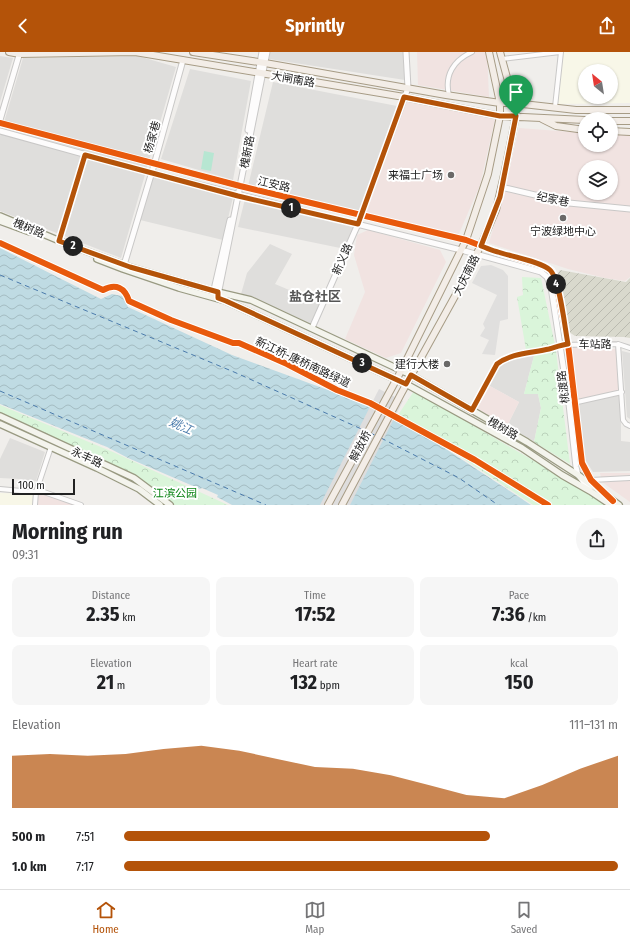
<!DOCTYPE html>
<meta charset="utf-8">
<style>
:root{--surface:#fff;--page:#f6f6f6;--text:#202124;--muted:#757577;--line:#e0e0e0;--accent:#b45309}
body{margin:0;font-family:"Fira Sans Condensed","Noto Sans SC",sans-serif;background:var(--page);color:var(--text);height:100vh;display:flex;flex-direction:column;font-size:15px;white-space:nowrap}
*{box-sizing:border-box;margin:0}
p{font-size:13px;color:var(--muted)}
.icon{flex:none;width:22px;height:22px;fill:none;stroke:currentColor;stroke-width:2;stroke-linecap:round;stroke-linejoin:round}
.map{position:relative;height:453px;overflow:hidden}
.sheet{display:flex;flex-direction:column;background:var(--surface);flex:1}
.sheet>*{flex:none}
.needle{width:26px;rotate:330deg}
.tools{position:absolute;left:578px;top:12px;display:grid;gap:8px}
.tools a{display:grid;place-items:center;width:40px;height:40px;border-radius:50%;background:var(--surface);box-shadow:0 1px 3px #0004;font-size:20px}
.scale{position:absolute;left:12px;bottom:10px;width:63px;box-sizing:border-box;padding-left:4px;border:2px solid #222;border-top:0;font-size:11px;line-height:14px;white-space:nowrap;color:#222;-webkit-text-stroke:3px #fff;paint-order:stroke}
.pin{position:absolute;display:grid;place-items:center;width:34px;height:34px;color:#fff;margin:-41px -17px;border-radius:50% 50% 50% 0;rotate:-45deg;box-shadow:0 0 4px #0007}
.pin .icon{rotate:45deg}
.km{position:absolute;width:20px;height:20px;margin:-10px;border-radius:50%;background:#222;color:#fff;font-size:11px;line-height:20px;text-align:center}
.round{display:grid;place-items:center;flex:none;width:42px;height:42px;border-radius:21px;background:var(--page)}
.headline{display:flex;align-items:center;justify-content:space-between;height:68px;padding:0 12px}
h1{font-size:22px;font-weight:700;line-height:30px}
.metrics{display:grid;grid-template-columns:repeat(3,1fr);gap:6px;height:68px;padding:4px 12px}
.metrics div{display:grid;align-content:center;border-radius:8px;background:var(--page);text-align:center}
.metrics b{font-size:20px;font-weight:700}
.metrics small{font-size:11px;font-weight:400}
.metrics p{font-size:11px}
.chart{height:112px;padding:8px 12px}
.chart p{display:flex;justify-content:space-between}
.chart svg{width:100%;height:72px;margin-top:4px;fill:var(--accent);opacity:.7}
ul{padding:0 12px;list-style:none;font-size:13px}
li{display:grid;grid-template-columns:64px 48px 1fr;align-items:center;height:30px}
li i{height:10px;border-radius:5px;background:var(--accent)}
header{display:flex;justify-content:space-between;align-items:center;height:52px;padding:0 12px;background:var(--accent);color:#fff;font-size:18px;font-weight:700}
.tabs{display:flex;justify-content:space-around;align-items:center;height:56px;border-top:1px solid var(--line);background:var(--surface);font-size:11px;color:var(--muted)}
.tabs a{display:grid;justify-items:center;gap:2px}
.tabs .current{color:var(--accent)}
.map>svg:first-child{display:block}
</style>
<header><svg class="icon" aria-label="back" viewBox="0 0 24 24"><path d="M15 5l-7 7 7 7"/></svg>Sprintly<svg class="icon" aria-label="share" viewBox="0 0 24 24"><path d="M12 15V3M7 8l5-5 5 5M5 13v7h14v-7"/></svg></header>
<div class="map">
<svg width="630" height="453" viewBox="0 0 630 453">
<defs>
<pattern id="construction-furrows" width="10" height="10" patternUnits="userSpaceOnUse"><rect width="10" height="10" fill="#d9d9cd"/><path d="M-1 1l2-2M0 10L10 0M9 11l2-2" fill="none" stroke="#babab0"/></pattern>
<pattern id="park-crowns" width="20" height="18" patternUnits="userSpaceOnUse"><rect width="20" height="18" fill="#daf5da"/><path d="M2 6a3 3 0 1 1 6 0M12 15a3 3 0 1 1 6 0" fill="none" stroke="#bbd2bb"/></pattern>
<pattern id="water-waves" width="16" height="10" patternUnits="userSpaceOnUse"><rect width="16" height="10" fill="#bfdbe3"/><path d="M0 5q4-4 8 0t8 0" fill="none" stroke="#a4bcc2"/></pattern>
</defs>
<rect width="100%" height="100%" fill="#f0eeeb"/>
<path fill="#dfdedc" d="M270,0H403L405,28L269,7Z
M0,4L13,6L0,50Z
M138,4L176,15L121,206L0,159V84L23,6Z
M190,17L251,29L233,128L161,107Z
M273,30L397,54L361,160L248,134Z
M153,124L233,145L223,188L140,168Z
M245,147L354,174L345,197L238,175Z
M270,192L292,202L275,232L320,251L310,274L241,242L247,221Z
M622,299L630,301V367L627,365Z
M535,300L524,342H538L541,356L534,390L507,374L519,350L488,333L498,314L504,308Z
M621,343V389L630,390V419L593,420L586,409L579,352Z
M10,386L45,400L36,429L19,427L0,426V407Z"/>
<path fill="#f1e3e1" fill-rule="evenodd" d="M417,0H487L489,45L418,33Z
M406,48L495,67L480,133L458,184L364,161Z
M519,76L585,81V93H611V82H630V225L625,229L605,226L568,217L489,191L506,132ZM585,115H611V141H585Z
M368,178L440,198L446,210L401,301L386,306L345,287L365,240L354,203L357,183Z
M571,295L617,297L621,339L578,348Z
M488,333L519,350L507,374L476,356Z
M600,421H630V450L602,430Z
M39,440L79,453H36L37,442Z"/>
<path fill="#f8f7e8" fill-rule="evenodd" d="M563,0H630V51L557,52ZM585,19H611V45H585Z
M0,441L36,442L34,453H0Z"/>
<path fill="url(#construction-furrows)" d="M560,218L626,230L630,226V286L624,285L575,284L569,280L558,221Z"/>
<path fill="url(#park-crowns)" d="M522,225L541,226L555,293L526,298L517,245L523,243Z
M556,299L570,412L534,390L541,356L538,342H524L535,300Z
M414,339L572,431L606,453H533L398,363Z
M0,353L113,400L228,453H172L140,430L0,364Z"/>
<path fill="#b7e6d2" d="M204,99L214,101L211,119L201,117Z"/>
<path fill="#e0dfde" d="M491,213L503,218L508,224V267L500,269L495,303L482,302L489,288L480,284L485,276L483,272L497,243L472,231L481,214Z"/>
<path fill="url(#water-waves)" d="M0,196L101,247L112,242L122,244L128,255L232,303L328,338L405,370L531,453H232L217,445L218,443L202,436L200,437L128,406L107,395L0,352Z"/>
<path fill="#dedddd" d="M379,337L403,349L350,453H320Z"/>
<g fill="none" stroke-linecap="round" stroke-linejoin="round">
<path stroke="#4a7aab" stroke-width="1" stroke-dasharray="5 4" stroke-linecap="butt" d="M0,223L234,320L366,379
M0,339L266,453
M370,381L377,384
M381,386L459,426L498,453"/>
<g stroke="#c9c8c7" stroke-width="6">
<path id="minor" d="M502,7L560,0
M449,43C444,23 454,8 472,0
M555,55L561,0
M59,189L85,103
M618,292L623,368L626,372L630,374
M573,351L622,340
M472,358L497,312C514,298 540,301 559,293L618,292L630,296
M591,428L630,426
M0,437L32,440L41,439L81,453
M35,453L36,440L51,395"/>
</g>
<g stroke="#c9c8c7" stroke-width="7">
<path id="tertiary" d="M0,68L20,0
M0,71L240,134L466,188L497,200L543,214L551,218L555,225L568,292L582,411L588,424L599,436
M248,78L262,0
M0,79L152,121L461,198L541,220L547,225L551,235L569,352L576,415L578,423L590,438
M501,135L569,151L630,157
M124,213L154,113L183,8
M213,242L230,168
M218,243L267,0
M312,276L358,172L408,36L406,0"/>
</g>
<g stroke="#999a82" stroke-width="8">
<path id="secondary" d="M0,164L67,192L130,215L213,239L251,248L411,323L527,390L578,423L619,453
M0,169L30,180
M97,207L123,217L179,236L226,249L406,332L522,396L562,423L590,439L611,453
M0,364L134,426L170,453
M0,372L97,416L139,437L160,453"/>
</g>
<g stroke="#a79c86" stroke-width="8">
<path id="primary" d="M9,0L20,2L135,0L404,45L500,64L585,68
M193,0L265,11L446,43L500,51H514L576,58H630
M542,67L556,74L585,78
M611,69H630
M611,79L630,80
M328,453L401,319L466,188L488,122L500,64V51L489,0
M342,453L402,340L460,235L481,193L496,158L504,123L516,64L514,51L500,0"/>
</g>
<use href="#minor" stroke="#fdfcfc" stroke-width="4"/>
<use href="#tertiary" stroke="#fdfcfc" stroke-width="5"/>
<use href="#secondary" stroke="#f4f4ed" stroke-width="5.5"/>
<use href="#primary" stroke="#f3ede7" stroke-width="6"/>
<g stroke="#fff" stroke-width="8">
<path id="cycleway" d="M0,71L240,134L466,188L497,200L543,214L551,218L555,225L568,292L582,411L591,428L613,449
M0,191L103,238C116,231 125,236 129,249L171,268L233,291H239L287,312L337,338L370,351L475,408L548,453"/>
</g>
<use href="#cycleway" stroke="#e8590c" stroke-width="6"/>
</g>
<g fill="none" stroke-linecap="round" stroke-linejoin="round">
<g stroke="#fff" stroke-width="8">
<path id="route" d="M404,45L500,64H516L500,145L481,194C487,196 493,199 498,200C510,204 542,210 550,218C560,227 565,278 568,292C561,293 556,295 549,297C532,301 511,301 497,312L472,358L411,323L406,332L226,249L218,246V240L130,215L59,189L85,103L238,144L358,172Z"/>
</g>
<use href="#route" stroke="#b45309" stroke-width="5"/>
</g>
<g fill="#6a6968" stroke="#fff" stroke-width="1.5">
<circle cx="451" cy="123" r="4"/>
<circle cx="563" cy="166" r="4"/>
<circle cx="447" cy="312" r="4"/>
</g>
<g text-anchor="middle" stroke-width="4" stroke-linejoin="round" paint-order="stroke">
<g font-size="11" fill="#222" stroke="#fff">
<text transform="translate(293 27) rotate(10)" y="4">大闸南路</text>
<text transform="translate(152 85) rotate(-74)" y="4">杨家巷</text>
<text transform="translate(247 100) rotate(-79)" y="4">槐新路</text>
<text transform="translate(274 132) rotate(13)" y="4">江安路</text>
<text transform="translate(553 147) rotate(12)" y="4">纪家巷</text>
<text transform="translate(29 176) rotate(23)" y="4">槐树路</text>
<text transform="translate(342 207) rotate(-66)" y="4">新义路</text>
<text transform="translate(466 223) rotate(-63)" y="4">大庆南路</text>
<text x="595" y="296">车站路</text>
<text transform="translate(303 310) rotate(25)" y="4">新江桥-康桥南路绿道</text>
<text transform="translate(563 335) rotate(-97)" y="4">桃渡路</text>
<text transform="translate(503 376) rotate(30)" y="4">槐树路</text>
<text transform="translate(360 394) rotate(-62)" y="4">解放桥</text>
<text transform="translate(87 405) rotate(25)" y="4">永丰路</text>
</g>
<g font-size="11" fill="#222" stroke="#fff" text-anchor="end">
<text x="443" y="127">来福士广场</text>
<text x="563" y="183" text-anchor="middle">宁波绿地中心</text>
<text x="439" y="316">建行大楼</text>
</g>
<g font-size="11" fill="#0c8416" stroke="#fff">
<text x="175" y="445">江滨公园</text>
</g>
<g font-size="12" font-style="italic" fill="#4a7aab" stroke="#fff">
<text transform="translate(181 374) rotate(24)" y="4">姚江</text>
</g>
<g font-size="13" font-weight="bold" fill="#555" stroke="#fff">
<text x="315" y="249">盐仓社区</text>
</g>
</g>
</svg>
<div class="tools">
<a><svg class="needle" viewBox="-14 -14 28 28"><path d="M0-13l5 13h-10z" fill="#e53935"/><path d="M0 13l5-13h-10z" fill="#757577"/></svg></a>
<a><svg class="icon" aria-label="locate" viewBox="0 0 24 24"><circle cx="12" cy="12" r="6"/><path d="M12 2v4M12 18v4M2 12h4M18 12h4"/></svg></a>
<a><svg class="icon" aria-label="layers" viewBox="0 0 24 24"><path d="M12 4l9 5-9 5-9-5zM3 14l9 5 9-5"/></svg></a>
</div>
<div class="scale">100 m</div>
<div class="pin" style="left:516px;top:64px;background:#1e9e55"><svg class="icon" aria-label="arrive" viewBox="0 0 24 24"><path d="M6 21V4h12l-3 4 3 4H6"/></svg></div>
<b class="km" style="left:291px;top:156px">1</b>
<b class="km" style="left:73px;top:194px">2</b>
<b class="km" style="left:362px;top:311px">3</b>
<b class="km" style="left:556px;top:232px">4</b>
</div>
<section class="sheet">
<div class="headline"><div><h1>Morning run</h1><p>09:31</p></div><a class="round"><svg class="icon" aria-label="share" viewBox="0 0 24 24"><path d="M12 15V3M7 8l5-5 5 5M5 13v7h14v-7"/></svg></a></div>
<div class="metrics">
<div><p>Distance</p><b>2.35<small> km</small></b></div>
<div><p>Time</p><b>17:52</b></div>
<div><p>Pace</p><b>7:36<small> /km</small></b></div>
</div>
<div class="metrics">
<div><p>Elevation</p><b>21<small> m</small></b></div>
<div><p>Heart rate</p><b>132<small> bpm</small></b></div>
<div><p>kcal</p><b>150</b></div>
</div>
<div class="chart"><p><span>Elevation</span>111–131 m</p>
<svg viewBox="0 0 160 44" preserveAspectRatio="none"><path d="M0 44V12L10 11L20 12L30 11L40 8L50 6L60 9L70 14L80 19L90 20L100 24L110 30L120 36L130 38L140 30L150 20L160 12V44z"/></svg>
</div>
<ul>
<li><b>500 m</b>7:51<i style="width:74%"></i></li>
<li><b>1.0 km</b>7:17<i style="width:100%"></i></li>
</ul>
</section>
<nav class="tabs">
<a class="current"><svg class="icon" aria-label="home" viewBox="0 0 24 24"><path d="M3 11l9-7 9 7M6 9v11h12V9"/></svg>Home</a>
<a><svg class="icon" aria-label="map" viewBox="0 0 24 24"><path d="M3 6l6-2 6 2 6-2v14l-6 2-6-2-6 2zM9 4v14M15 6v14"/></svg>Map</a>
<a><svg class="icon" aria-label="saved" viewBox="0 0 24 24"><path d="M7 4h10v16l-5-4-5 4z"/></svg>Saved</a>
</nav>
